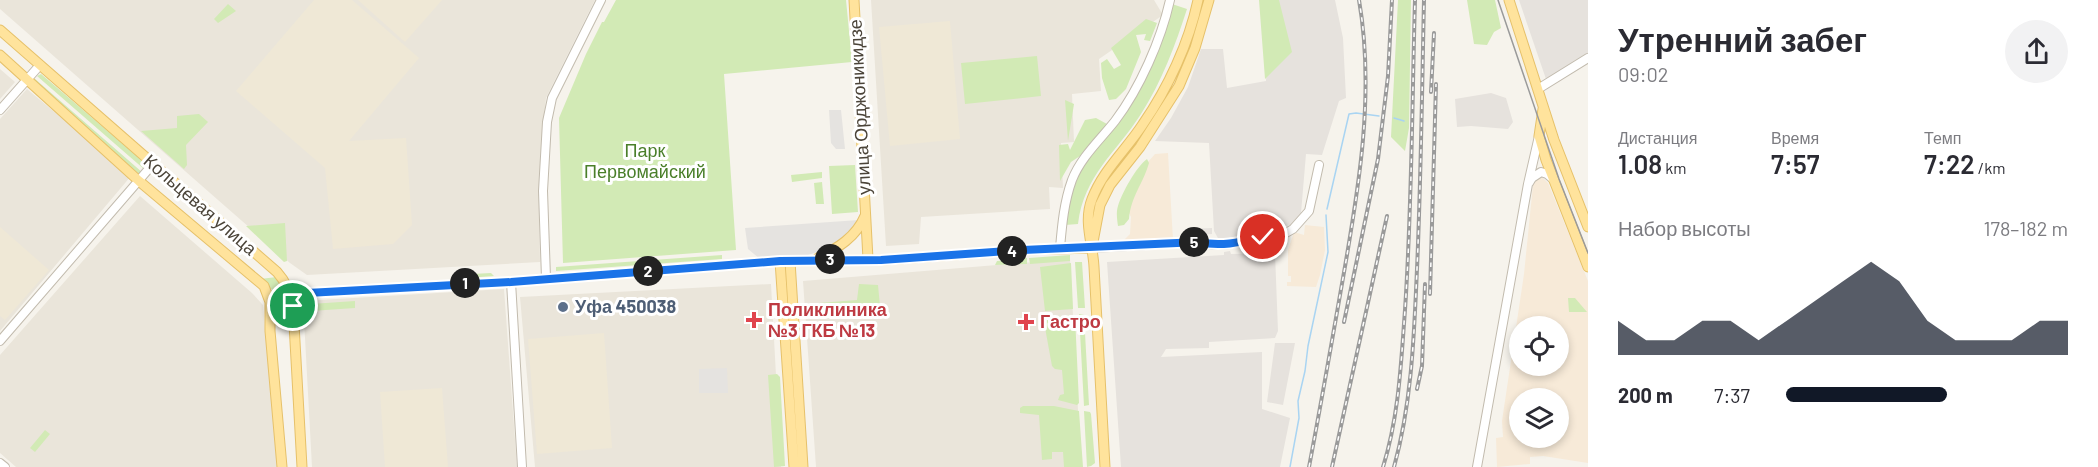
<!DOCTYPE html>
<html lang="ru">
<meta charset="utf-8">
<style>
:root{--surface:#fff;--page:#f2f2f3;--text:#2b2b33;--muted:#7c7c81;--accent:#111827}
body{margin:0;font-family:Barlow,sans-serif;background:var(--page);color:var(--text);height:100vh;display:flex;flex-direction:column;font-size:22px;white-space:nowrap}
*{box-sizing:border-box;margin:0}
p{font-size:20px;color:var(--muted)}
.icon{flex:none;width:33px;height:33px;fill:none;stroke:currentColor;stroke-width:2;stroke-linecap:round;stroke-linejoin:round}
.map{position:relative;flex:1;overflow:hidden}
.details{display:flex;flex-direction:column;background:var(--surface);width:510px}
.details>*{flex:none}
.tools{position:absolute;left:1509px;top:316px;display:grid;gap:12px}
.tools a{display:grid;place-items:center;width:60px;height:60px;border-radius:50%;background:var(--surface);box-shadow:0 3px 9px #0003;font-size:30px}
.pin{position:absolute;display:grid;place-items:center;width:51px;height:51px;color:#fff;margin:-26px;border:3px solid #fff;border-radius:50%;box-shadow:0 2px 6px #0007}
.km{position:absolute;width:30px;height:30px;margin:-15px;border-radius:50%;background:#222;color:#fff;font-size:16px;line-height:30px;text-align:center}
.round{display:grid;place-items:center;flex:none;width:63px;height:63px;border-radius:32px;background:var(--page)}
.overview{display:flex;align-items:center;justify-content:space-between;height:102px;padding:0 30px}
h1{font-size:33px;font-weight:600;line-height:45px}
.stats{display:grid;grid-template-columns:repeat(3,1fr);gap:9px;height:102px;padding:6px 30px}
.stats div{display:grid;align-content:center}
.stats b{font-size:26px;font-weight:600}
.stats small{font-size:16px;font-weight:400}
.stats p{font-size:16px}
.chart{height:168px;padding:12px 30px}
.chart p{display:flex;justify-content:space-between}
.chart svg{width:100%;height:108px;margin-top:6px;fill:var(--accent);opacity:.7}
ul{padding:0 30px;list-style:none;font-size:20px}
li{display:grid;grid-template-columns:96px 72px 1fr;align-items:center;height:45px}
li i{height:15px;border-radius:8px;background:var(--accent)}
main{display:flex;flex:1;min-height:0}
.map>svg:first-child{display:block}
</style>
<main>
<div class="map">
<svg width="1588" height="467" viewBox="0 0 1588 467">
<rect width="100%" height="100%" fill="#f6f3ec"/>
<path fill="#eae5da" d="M0,0H595L546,98L541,148L539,206L540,262L307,275L290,263L0,9Z
M871,0H1154L1163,15L1099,59L1101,91L1072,94L1074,142L1061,143L1063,188L1049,187L1050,209L921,217L919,244L886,246Z
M0,69L15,82L0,99Z
M27,89L131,176L0,331V119Z
M140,196L252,293L263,305L278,467H16L0,453V355Z
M1070,259L1081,467H816L803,281Z
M771,284L781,467H535L520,297Z
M504,289L517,467H312L303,301Z"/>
<path fill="#f7ead8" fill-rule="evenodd" d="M1168,153L1173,240L1121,243L1130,234L1131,217L1128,211L1136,187L1147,163L1155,154Z
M1538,177L1543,178L1548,183L1588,281V463L1543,456L1530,457V464L1497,467L1496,438L1503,437L1502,421L1524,274L1533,185ZM1520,327H1558V366H1520ZM1520,399H1558V438H1520Z
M1305,225L1324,227L1325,250L1320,275L1316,287L1287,286V282H1291V276H1288V250L1294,232L1304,235Z"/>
<path fill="#e6e2dd" d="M1269,0H1335L1343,38L1346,98L1339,101L1322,155L1306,154L1301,213L1291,225L1219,240L1214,231L1209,143L1155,141L1171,118L1188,87L1201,49H1223L1227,88L1266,81Z
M1519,0H1588V54L1547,82Z
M1491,93L1506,98L1513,122L1508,129L1471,126L1457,127L1455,99Z
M1212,228V234L1188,236L1187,229Z
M1230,251L1231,254L1275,253L1278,331L1275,338L1209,342V348L1166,349L1161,357L1262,352V409L1290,418L1280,467H1121L1107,262L1224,255V252Z
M1275,343H1295L1283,405L1267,402Z"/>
<path fill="#efe8d6" d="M314,0H352L419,58L349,141L406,138L412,225L393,244L333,249L325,168L236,91Z
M358,0H442L405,42Z
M950,21L960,139L890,146L879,27Z
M0,227L49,270L5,320L0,316Z
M604,333L612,448L537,454L528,339Z
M442,388L448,467H385L380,392Z"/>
<path fill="#d2eab5" d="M616,0H846L852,62L724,74L736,250L563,263L559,118L586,54L602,22H604Z
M1259,0H1279L1292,52L1265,79Z
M1398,0H1411L1409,128L1405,151L1391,137Z
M1467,0H1495L1501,28L1494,32L1487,45L1474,44Z
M228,4L236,11L218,23L214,19Z
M1172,4L1187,9C1175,46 1162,81 1141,114C1116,153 1084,175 1078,224L1065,225L1066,212L1077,175L1130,104Z
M1146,19L1157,23L1150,41L1144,40L1146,34L1136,35L1141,52L1126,89L1116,99L1109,100L1102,78L1101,63L1107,59L1114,69L1121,65L1111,48Z
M1037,56L1041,96L965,104L961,63Z
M41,74L145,163L147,168L145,170L37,76Z
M34,78L143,173H138L35,84Z
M1065,100L1074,104L1068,141Z
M199,114L208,122L186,145L187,165L184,169L141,131L177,128V116Z
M1096,118L1107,124L1105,131L1098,139L1092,141L1083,154L1071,162L1060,181L1059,145L1068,144L1070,150L1085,120Z
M1147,159L1149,163C1143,184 1131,196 1129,219L1124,225L1118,226C1117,219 1116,212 1118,206C1122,193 1136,167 1147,159Z
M855,165L858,212L832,214L829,166Z
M822,172V178L792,182L791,175Z
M822,182L824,204H816L814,183Z
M285,223L287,261L284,262L246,226Z
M722,255V259L556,271V267Z
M1070,255V261L1030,264L1029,258Z
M1027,258V264L995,265L997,261Z
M1075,262H1082L1085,308H1078Z
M1071,263L1073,309L1045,311L1040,267Z
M491,273L494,276L453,279L452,275Z
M277,277L283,286L282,291C272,292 266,286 260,279Z
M859,284L878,285L880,306L815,308L819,303L857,300Z
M1568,298H1575L1587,312H1569Z
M355,301V308L311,311V304Z
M1079,314L1084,315L1089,405L1084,406Z
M1071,315L1075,316L1079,403L1077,405L1058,400L1060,395L1064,394L1062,370L1055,369L1052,366L1044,322L1047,318Z
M777,374L780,377L785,466L774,467L768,375Z
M1023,406H1054L1079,411L1083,467H1064L1063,452H1052V459L1042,460L1039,415L1020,413V408Z
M1084,411L1090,412L1091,414L1095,463L1091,466L1087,467Z
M45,430L50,434L35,452L30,448Z"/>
<path fill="#e5e3e0" d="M829,110H841L845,149H836L831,143Z
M859,220L836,246L808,255L760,259L748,249L745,228Z
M727,368L728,393H699V369Z"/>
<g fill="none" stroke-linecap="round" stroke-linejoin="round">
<path stroke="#a9d4f2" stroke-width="1.5" d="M1394,118L1404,121
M1327,209L1349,114L1356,113L1379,116
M1290,467L1299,418L1298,401L1305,371L1308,346L1328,252L1326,215"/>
<g stroke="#c2bbae" stroke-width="10">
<path id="minor" d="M1538,89L1588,58
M0,110L40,65
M1529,183L1532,178L1541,172L1547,174L1554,180
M1060,248C1062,225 1064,202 1072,180C1081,157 1100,140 1115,121C1140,88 1161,40 1170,0
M1092,248L1199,242L1212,245L1230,244L1263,237L1277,238L1293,229L1309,211L1319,165
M546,278L543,191L547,122L552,98L601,0
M511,282L522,467
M270,302L307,293L511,282L780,261
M0,341L153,164
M0,463L5,467
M1477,467L1528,184L1539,136"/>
</g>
<g stroke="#e6c16a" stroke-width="11">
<path id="major" d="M854,0L868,259
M1509,0L1554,140L1588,227
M0,30L277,272C286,282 291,293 293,306L302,467
M0,55L139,181L264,286L270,302V331L282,467
M1543,109L1539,136L1546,160L1588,267
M1093,242L1100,205L1110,185L1140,147L1179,86L1195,48L1209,0
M818,258C838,248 856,237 865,216
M790,261L803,467
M794,467L780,261L884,260L1023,250L1092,248
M1105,467C1101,400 1097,333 1094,267C1093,244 1083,222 1092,199C1103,170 1126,150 1143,124C1168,88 1189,43 1198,0"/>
</g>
<use href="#minor" stroke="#fff" stroke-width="8"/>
<use href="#major" stroke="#ffe39c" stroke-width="9"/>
<path stroke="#9a9a9a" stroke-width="1.5" d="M1498,0L1559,179L1588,253"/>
<g stroke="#9a9a9a" stroke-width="4">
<path id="rail" d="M1431,92L1434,33
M1430,294L1436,84
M1344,322L1378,159L1388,76L1392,0
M1417,389L1422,366L1425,284
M1309,467C1321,404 1332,341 1343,278C1359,187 1375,92 1359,0
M1332,467L1387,216
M1383,467C1399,416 1401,363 1405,310C1412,206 1412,103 1415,0
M1394,467C1412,402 1414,335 1417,269C1421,179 1422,90 1424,0"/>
</g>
<use href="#rail" stroke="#fff" stroke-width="1.5" stroke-dasharray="4.5" stroke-linecap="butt"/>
</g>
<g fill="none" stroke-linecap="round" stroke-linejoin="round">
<g stroke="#fff" stroke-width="12">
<path id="route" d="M293,306L292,298L307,293L511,282L780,261L881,260L1023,250L1199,242C1221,247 1241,242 1263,237"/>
</g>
<use href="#route" stroke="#1a73e8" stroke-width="8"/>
</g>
<circle fill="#5c6f8a" stroke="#fff" stroke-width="2" cx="563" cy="307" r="6"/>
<g fill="#e0444e" stroke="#fff" stroke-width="2">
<path d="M751 311h6v6h6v6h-6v6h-6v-6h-6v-6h6z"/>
<path d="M1023 313h6v6h6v6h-6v6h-6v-6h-6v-6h6z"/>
</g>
<g text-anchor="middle" stroke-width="6" stroke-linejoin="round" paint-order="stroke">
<g font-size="18" fill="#4b4439" stroke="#fff">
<text transform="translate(860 107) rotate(-93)" y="6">улица Орджоникидзе</text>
<text transform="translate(200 205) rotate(41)" y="6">Кольцевая улица</text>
</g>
<g font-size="18" fill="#4a7f2a" stroke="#fff">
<text x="645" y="157">Парк<tspan x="645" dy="21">Первомайский</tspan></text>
</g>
<g font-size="18" font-weight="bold" fill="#4e5e75" stroke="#fff" text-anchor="start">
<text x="575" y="313">Уфа 450038</text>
</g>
<g font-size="18" font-weight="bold" fill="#be3a42" stroke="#fff" text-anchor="start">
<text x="768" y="316">Поликлиника<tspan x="768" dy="21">№3 ГКБ №13</tspan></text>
<text x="1040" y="328">Гастро</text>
</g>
</g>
</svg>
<div class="tools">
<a><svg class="icon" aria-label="locate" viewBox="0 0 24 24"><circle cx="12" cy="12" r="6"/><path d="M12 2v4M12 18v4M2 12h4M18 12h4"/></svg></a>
<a><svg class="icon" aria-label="layers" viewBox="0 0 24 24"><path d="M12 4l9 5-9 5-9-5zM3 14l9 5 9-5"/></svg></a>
</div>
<div class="pin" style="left:293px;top:306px;background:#1e9e55"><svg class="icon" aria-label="arrive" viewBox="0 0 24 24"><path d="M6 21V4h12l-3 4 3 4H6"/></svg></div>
<div class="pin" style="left:1263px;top:237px;background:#d93025"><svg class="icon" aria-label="check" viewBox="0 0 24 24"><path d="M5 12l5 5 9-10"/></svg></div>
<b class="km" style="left:465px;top:283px">1</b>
<b class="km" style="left:648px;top:271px">2</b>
<b class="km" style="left:830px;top:259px">3</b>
<b class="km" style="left:1012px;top:251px">4</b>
<b class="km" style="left:1194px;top:242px">5</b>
</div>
<section class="details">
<div class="overview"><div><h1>Утренний забег</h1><p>09:02</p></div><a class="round"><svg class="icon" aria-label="share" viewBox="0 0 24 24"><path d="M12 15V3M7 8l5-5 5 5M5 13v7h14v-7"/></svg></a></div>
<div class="stats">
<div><p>Дистанция</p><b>1.08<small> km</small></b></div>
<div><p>Время</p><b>7:57</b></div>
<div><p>Темп</p><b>7:22<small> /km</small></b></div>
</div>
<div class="chart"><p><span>Набор высоты</span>178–182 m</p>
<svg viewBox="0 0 160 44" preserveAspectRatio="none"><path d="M0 44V30L10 38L20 38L30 30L40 30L50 38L60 30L70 22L80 14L90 6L100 14L110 30L120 38L130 38L140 38L150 30L160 30V44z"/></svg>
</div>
<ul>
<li><b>200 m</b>7:37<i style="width:57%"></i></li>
</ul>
</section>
</main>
